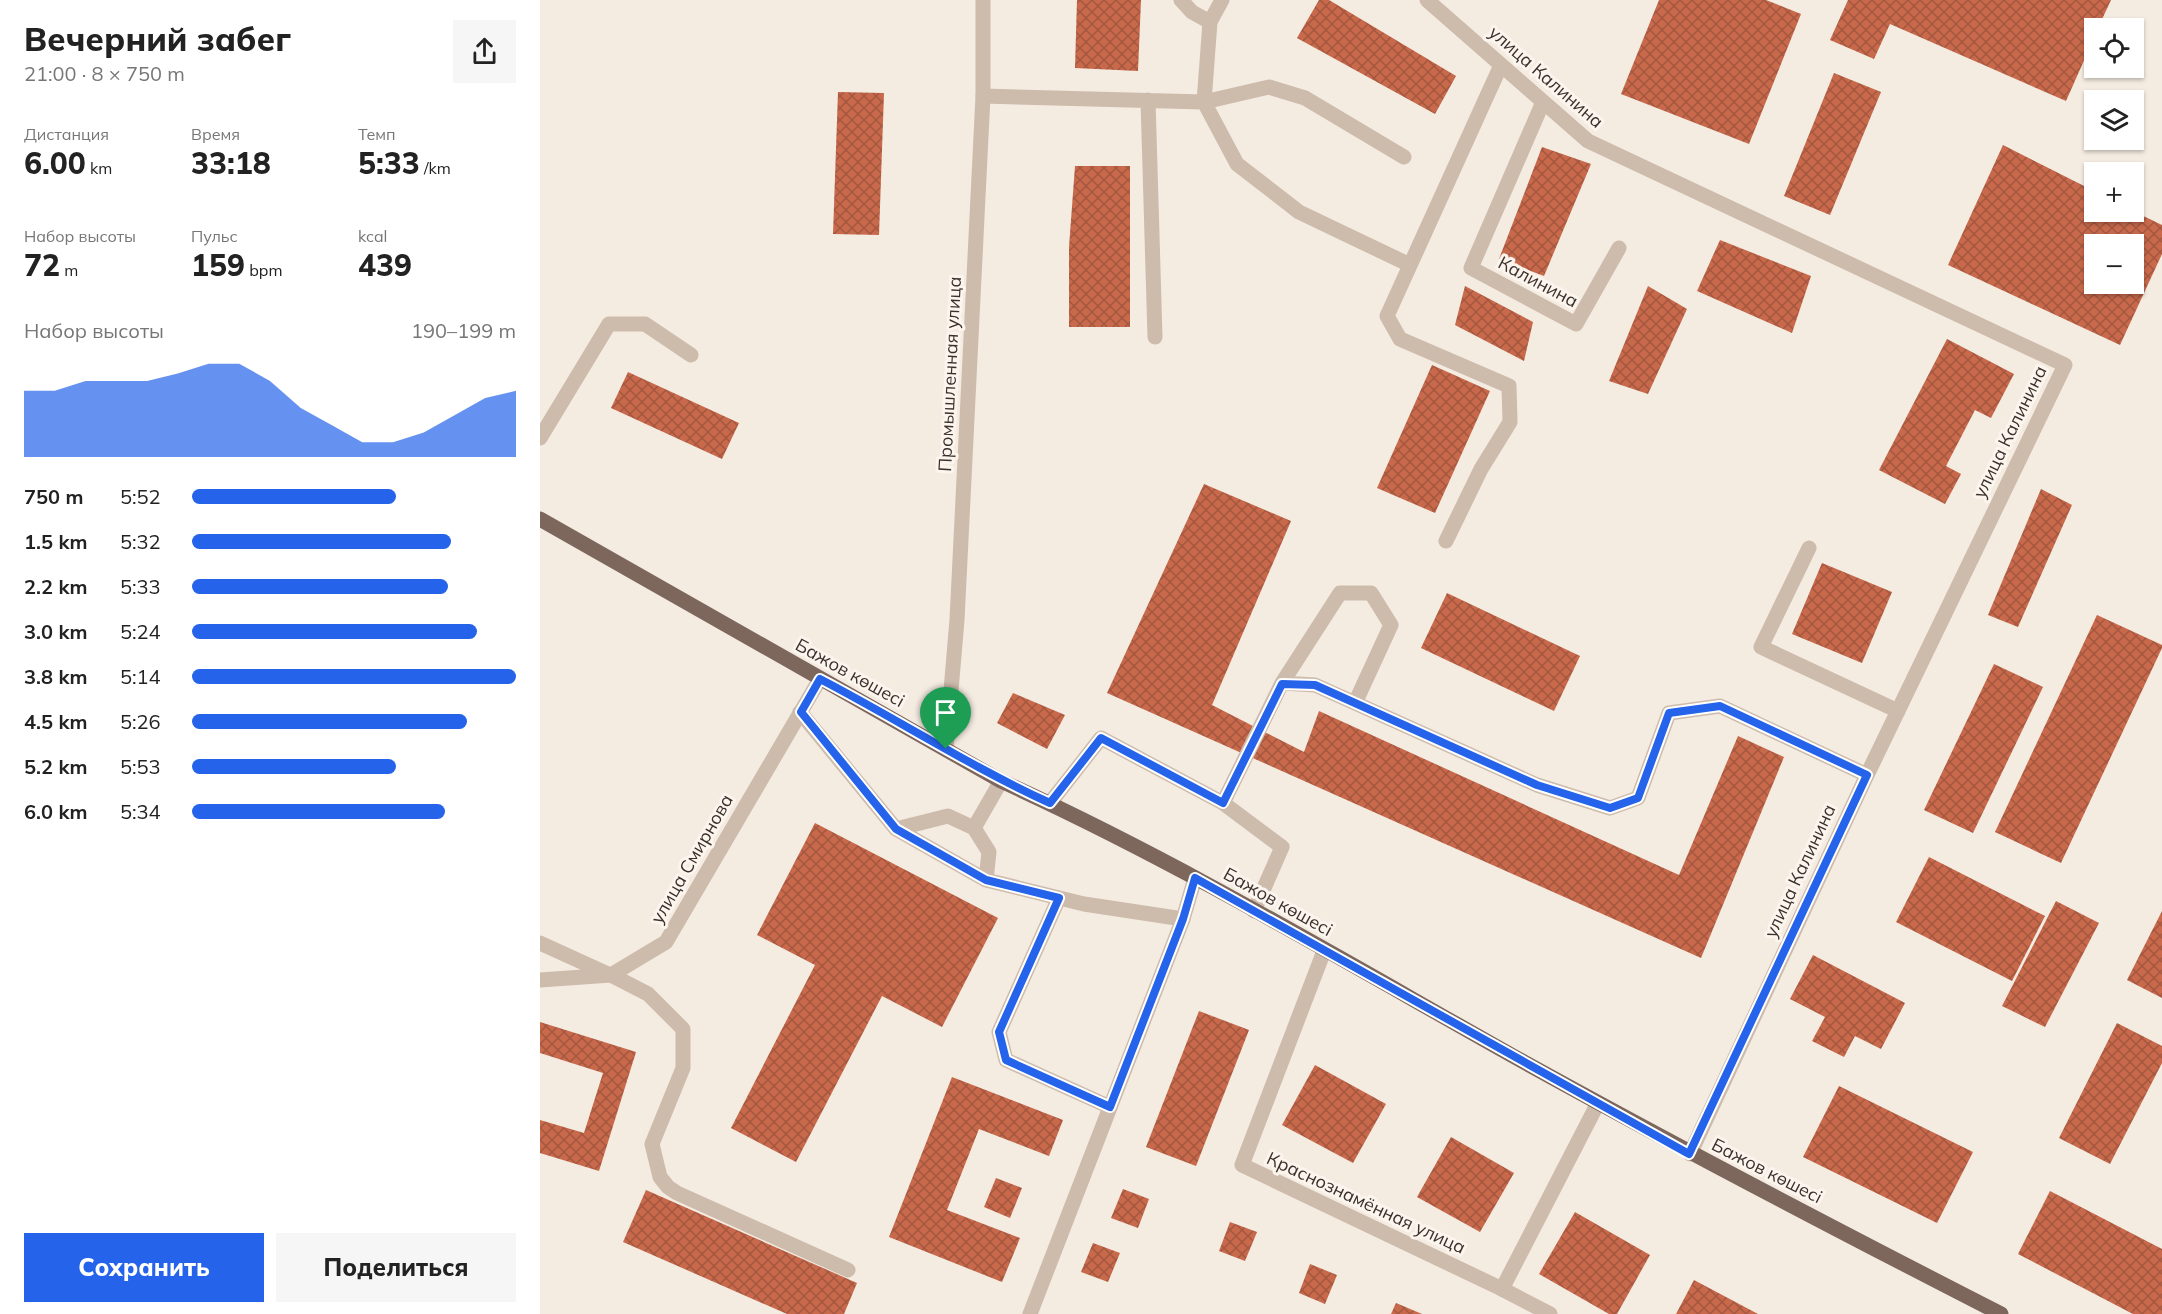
<!DOCTYPE html>
<html lang="ru">
<meta charset="utf-8">
<style>
:root{--surface:#fff;--page:#f6f6f6;--text:#222;--muted:#767676;--accent:#2563eb}
body{margin:0;font-family:Mulish,sans-serif;background:var(--page);color:var(--text);height:100vh;display:flex;flex-direction:column;font-size:22px;white-space:nowrap}
*{box-sizing:border-box;margin:0}
p{font-size:20px;color:var(--muted)}
.icon{flex:none;width:33px;height:33px;fill:none;stroke:currentColor;stroke-width:2;stroke-linecap:round;stroke-linejoin:round}
.map{position:relative;flex:1;overflow:hidden}
.drawer{display:flex;flex-direction:column;background:var(--surface);width:540px}
.drawer>*{flex:none}
.tools{position:absolute;left:1544px;top:18px;display:grid;gap:12px}
.tools a{display:grid;place-items:center;width:60px;height:60px;border-radius:0px;background:var(--surface);box-shadow:0 2px 4px #0004;font-size:30px}
.pin{position:absolute;display:grid;place-items:center;width:51px;height:51px;color:#fff;margin:-62px -26px;border-radius:50% 50% 50% 0;rotate:-45deg;box-shadow:0 0 6px #0007}
.pin .icon{rotate:45deg}
.round{display:grid;place-items:center;flex:none;width:63px;height:63px;border-radius:0px;background:var(--page)}
.head{display:flex;align-items:center;justify-content:space-between;height:102px;padding:0 24px}
h1{font-size:33px;font-weight:800;line-height:45px}
.figures{display:grid;grid-template-columns:repeat(3,1fr);gap:9px;height:102px;padding:6px 24px}
.figures div{display:grid;align-content:center}
.figures b{font-size:30px;font-weight:800}
.figures small{font-size:16px;font-weight:400}
.figures p{font-size:16px}
.chart{height:168px;padding:12px 24px}
.chart p{display:flex;justify-content:space-between}
.chart svg{width:100%;height:108px;margin-top:6px;fill:var(--accent);opacity:.7}
.primary-button{display:flex;gap:12px;margin-top:auto;padding:12px 24px}
.primary-button a{flex:1;height:69px;border-radius:0px;background:var(--accent);color:#fff;font-size:24px;font-weight:800;line-height:69px;text-align:center}
.primary-button a+a{background:var(--page);color:var(--text)}
ul{padding:0 24px;list-style:none;font-size:20px}
li{display:grid;grid-template-columns:96px 72px 1fr;align-items:center;height:45px}
li i{height:15px;border-radius:8px;background:var(--accent)}
main{display:flex;flex:1;min-height:0}
.map>svg:first-child{display:block}
</style>
<main>
<section class="drawer">
<div class="head"><div><h1>Вечерний забег</h1><p>21:00 · 8 × 750 m</p></div><a class="round"><svg class="icon" aria-label="share" viewBox="0 0 24 24"><path d="M12 15V3M7 8l5-5 5 5M5 13v7h14v-7"/></svg></a></div>
<div class="figures">
<div><p>Дистанция</p><b>6.00<small> km</small></b></div>
<div><p>Время</p><b>33:18</b></div>
<div><p>Темп</p><b>5:33<small> /km</small></b></div>
</div>
<div class="figures">
<div><p>Набор высоты</p><b>72<small> m</small></b></div>
<div><p>Пульс</p><b>159<small> bpm</small></b></div>
<div><p>kcal</p><b>439</b></div>
</div>
<div class="chart"><p><span>Набор высоты</span>190–199 m</p>
<svg viewBox="0 0 160 44" preserveAspectRatio="none"><path d="M0 44V17L10 17L20 13L30 13L40 13L50 10L60 6L70 6L80 13L90 24L100 31L110 38L120 38L130 34L140 27L150 20L160 17V44z"/></svg>
</div>
<ul>
<li><b>750 m</b>5:52<i style="width:63%"></i></li>
<li><b>1.5 km</b>5:32<i style="width:80%"></i></li>
<li><b>2.2 km</b>5:33<i style="width:79%"></i></li>
<li><b>3.0 km</b>5:24<i style="width:88%"></i></li>
<li><b>3.8 km</b>5:14<i style="width:100%"></i></li>
<li><b>4.5 km</b>5:26<i style="width:85%"></i></li>
<li><b>5.2 km</b>5:53<i style="width:63%"></i></li>
<li><b>6.0 km</b>5:34<i style="width:78%"></i></li>
</ul>
<div class="primary-button"><a>Сохранить</a><a>Поделиться</a></div>
</section>
<div class="map">
<svg width="1622" height="1314" viewBox="0 0 1622 1314">
<defs>
<pattern id="building-cross-hatch" width="8" height="8" patternUnits="userSpaceOnUse" patternTransform="scale(1.5)"><rect width="8" height="8" fill="#c8694b"/><path d="M0 0l8 8M0 8l8-8" fill="none" stroke="#a4573f"/></pattern>
</defs>
<rect width="100%" height="100%" fill="#f4ebe1"/>
<path fill="url(#building-cross-hatch)" fill-rule="evenodd" d="M537,0H601L598,71L535,68Z
M779,0H789L916,76L895,114L757,38Z
M1119,0H1226L1261,14L1209,144L1081,94Z
M1308,0H1571L1558,28H1554V38L1526,101L1350,24L1334,59L1290,40Z
M1294,73L1341,92L1290,215L1244,196Z
M298,92L344,93L339,235L293,234Z
M1463,145L1554,191V212L1593,211L1622,225V254L1580,345L1408,265ZM1554,244H1593V284H1554Z
M1002,147L1051,164L1004,276L959,259Z
M535,166H590V327H529V247Z
M1180,240L1271,276L1252,333L1157,291Z
M925,286L993,322L984,361L915,325Z
M1108,286L1147,309L1108,394L1069,381Z
M1407,339L1474,374L1451,418L1435,410L1406,466L1421,474L1405,504L1339,470Z
M892,365L950,391L895,513L837,488Z
M88,372L199,423L182,459L71,408Z
M664,484L751,521L672,705L764,752L779,711L1139,875L1198,736L1244,757L1161,958L567,693Z
M1501,489L1532,505L1478,627L1448,615Z
M1282,563L1352,592L1322,663L1252,634Z
M907,593L1040,656L1014,711L881,648Z
M1557,615L1622,645V648L1521,863L1455,832Z
M1454,664L1503,687L1433,833L1384,810Z
M473,693L525,715L507,749L457,723Z
M275,823L458,918L402,1027L342,996L256,1162L191,1128L275,965L217,935Z
M1389,857L1505,916L1472,981L1356,922Z
M1516,901L1559,923L1505,1027L1462,1006Z
M1622,911V998L1587,980Z
M1273,955L1365,1003L1341,1049L1315,1036L1304,1057L1272,1041L1285,1017L1250,999Z
M659,1011L709,1030L656,1166L606,1147Z
M0,1022L96,1052L59,1171L0,1153V1120L44,1133L63,1073L0,1053Z
M1577,1023L1622,1046V1063L1570,1164L1519,1138Z
M775,1065L846,1104L813,1163L742,1125Z
M412,1077L523,1120L509,1156L439,1129L407,1210L480,1238L462,1282L349,1237Z
M1299,1086L1433,1152L1397,1223L1263,1157Z
M911,1137L974,1173L940,1232L877,1197Z
M456,1178L482,1188L470,1218L444,1207Z
M583,1189L609,1199L598,1228L571,1218Z
M106,1190L317,1283L304,1314H247L83,1242Z
M1510,1191L1622,1249V1314H1593L1478,1254Z
M1035,1212L1110,1255L1077,1314H1069L999,1274Z
M690,1222L717,1232L705,1261L679,1251Z
M553,1243L580,1253L568,1282L541,1272Z
M770,1264L797,1275L785,1304L759,1293Z
M1154,1280L1218,1314H1136Z
M856,1303L882,1314H851Z"/>
<g fill="none" stroke-linecap="round" stroke-linejoin="round">
<path stroke="#cdbbac" stroke-width="15" d="M641,0L652,12L670,22
M682,0L670,22L664,102L697,164L759,212L870,265
M443,96L664,102L729,87L765,98L864,157
M608,100L615,337
M0,438L69,324H105L151,355
M906,541L941,469L970,422L969,386L860,339L847,316L961,65
M1269,548L1221,647L1358,711
M742,683L800,593H831L851,625L815,703
M260,712L356,829L446,880L544,904L643,919
M510,803L561,738L683,803L742,683L775,685L997,785L1070,808L1098,798L1129,713L1180,706L1327,775
M683,803L742,847L714,911
M434,828L461,781
M356,829L408,816L434,828L449,852L446,880
M519,898L459,1032L466,1060L570,1107
M71,975L108,994L143,1029V1068L112,1144L120,1177L128,1187L137,1193L308,1270
M962,1289L1058,1103"/>
<path stroke="#cdbbac" stroke-width="15" d="M887,0L1048,141L1525,365L1327,775L1150,1154
M1003,102L931,268L1036,324L1079,248
M406,749L417,620L443,96V0
M0,943L68,974
M784,951L702,1165L962,1289L1010,1314
M0,980L71,975L126,942L280,679
M490,1314L643,919L655,878"/>
<path stroke="#7d675c" stroke-width="15" d="M0,519L461,781C637,861 804,961 973,1056C1134,1145 1297,1230 1461,1314"/>
</g>
<g fill="none" stroke-linecap="round" stroke-linejoin="round">
<g stroke="#fff" stroke-width="12">
<path id="route" d="M280,679C357,719 431,767 510,803L561,738L683,803L742,684L775,685L997,785L1070,808L1098,798L1129,713L1180,706L1327,775L1149,1154L655,878L643,919L570,1107L466,1060L459,1032L519,898L446,880L356,829L261,712Z"/>
</g>
<use href="#route" stroke="#2563eb" stroke-width="8"/>
</g>
<g text-anchor="middle" stroke-width="6" stroke-linejoin="round" paint-order="stroke">
<g font-size="18" fill="#3b302b" stroke="#fbf5ee">
<text transform="translate(1006 77) rotate(41)" y="6">улица Калинина</text>
<text transform="translate(998 282) rotate(28)" y="6">Калинина</text>
<text transform="translate(410 374) rotate(-87)" y="6">Промышленная улица</text>
<text transform="translate(1470 432) rotate(-64)" y="6">улица Калинина</text>
<text transform="translate(310 673) rotate(29)" y="6">Бажов көшесі</text>
<text transform="translate(152 859) rotate(-60)" y="6">улица Смирнова</text>
<text transform="translate(1260 871) rotate(-65)" y="6">улица Калинина</text>
<text transform="translate(738 902) rotate(29)" y="6">Бажов көшесі</text>
<text transform="translate(1227 1171) rotate(27)" y="6">Бажов көшесі</text>
<text transform="translate(826 1203) rotate(25)" y="6">Краснознамённая улица</text>
</g>
</g>
</svg>
<div class="tools">
<a><svg class="icon" aria-label="locate" viewBox="0 0 24 24"><circle cx="12" cy="12" r="6"/><path d="M12 2v4M12 18v4M2 12h4M18 12h4"/></svg></a>
<a><svg class="icon" aria-label="layers" viewBox="0 0 24 24"><path d="M12 4l9 5-9 5-9-5zM3 14l9 5 9-5"/></svg></a>
<a>+</a>
<a>−</a>
</div>
<div class="pin" style="left:406px;top:749px;background:#1e9e55"><svg class="icon" aria-label="arrive" viewBox="0 0 24 24"><path d="M6 21V4h12l-3 4 3 4H6"/></svg></div>
</div>
</main>
